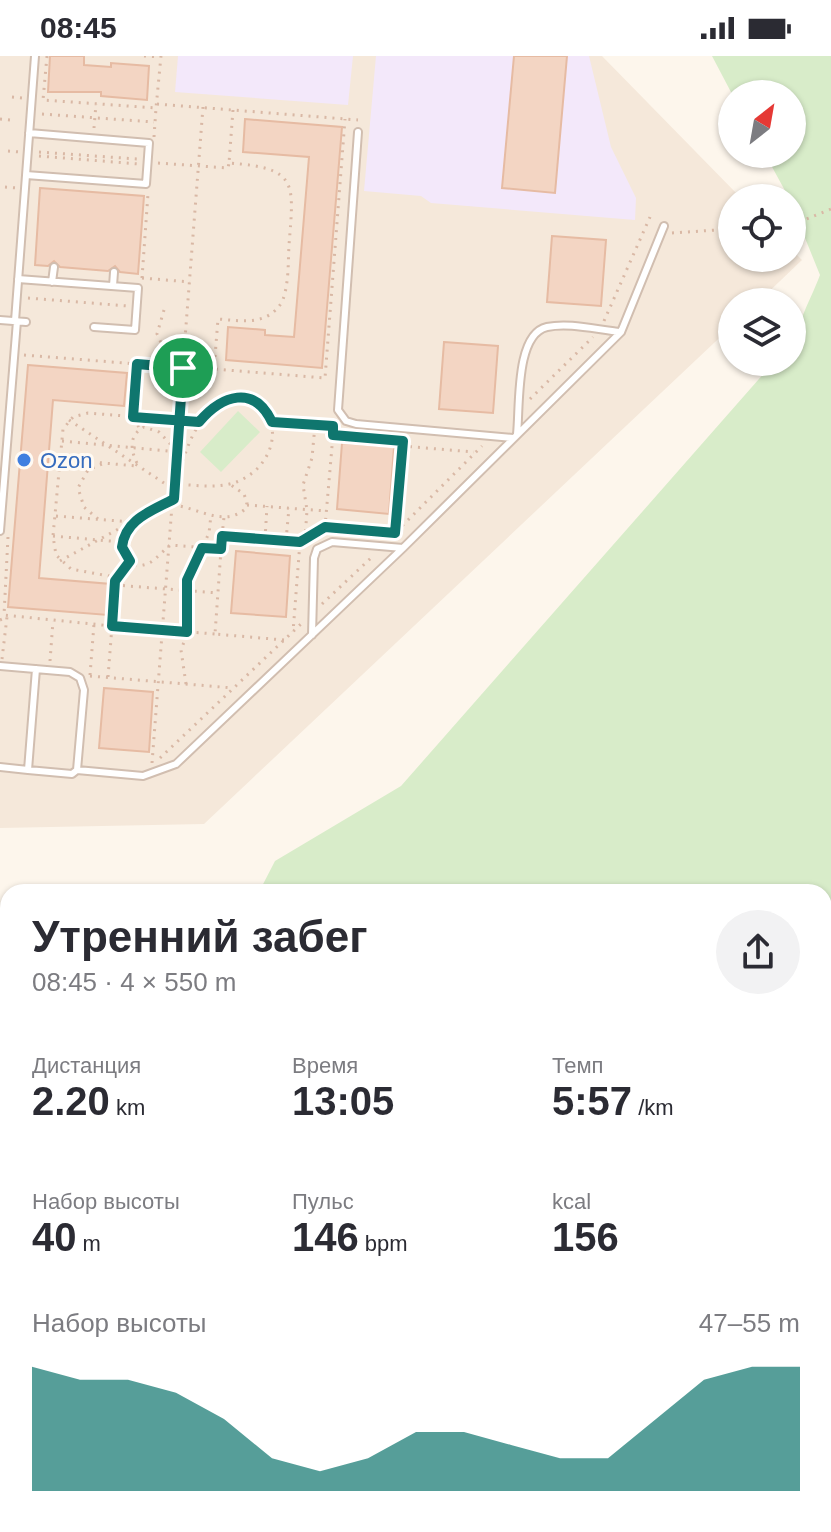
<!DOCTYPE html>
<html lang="ru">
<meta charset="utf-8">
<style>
:root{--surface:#fff;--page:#f2f2f3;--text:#2b2b33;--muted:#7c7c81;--accent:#0f766e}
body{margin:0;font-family:Helvetica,sans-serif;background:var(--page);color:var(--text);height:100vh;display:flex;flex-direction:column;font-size:30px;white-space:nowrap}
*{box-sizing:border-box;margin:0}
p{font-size:26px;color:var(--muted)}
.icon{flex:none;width:44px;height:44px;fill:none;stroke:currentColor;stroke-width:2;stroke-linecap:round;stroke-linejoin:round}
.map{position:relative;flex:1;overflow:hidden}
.sheet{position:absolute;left:0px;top:828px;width:832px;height:648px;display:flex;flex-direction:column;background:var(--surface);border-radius:24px 24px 0 0;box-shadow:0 2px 6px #0004}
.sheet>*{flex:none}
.needle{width:52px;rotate:31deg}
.fabs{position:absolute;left:718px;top:24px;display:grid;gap:16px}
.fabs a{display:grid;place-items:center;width:88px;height:88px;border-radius:50%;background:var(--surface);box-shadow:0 2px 6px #0004;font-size:40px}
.pin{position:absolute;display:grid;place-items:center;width:68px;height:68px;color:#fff;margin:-34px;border:4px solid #fff;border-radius:50%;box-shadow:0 2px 8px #0007}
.round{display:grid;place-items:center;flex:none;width:84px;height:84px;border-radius:42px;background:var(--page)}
.headline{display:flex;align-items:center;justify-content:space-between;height:136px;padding:0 32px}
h1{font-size:44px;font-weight:700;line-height:60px}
.metrics{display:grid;grid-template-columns:repeat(3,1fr);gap:12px;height:136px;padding:8px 32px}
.metrics div{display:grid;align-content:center}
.metrics b{font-size:40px;font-weight:700}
.metrics small{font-size:22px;font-weight:400}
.metrics p{font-size:22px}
.chart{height:224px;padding:16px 32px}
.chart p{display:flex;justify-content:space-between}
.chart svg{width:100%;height:144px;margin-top:8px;fill:var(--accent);opacity:.7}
.status{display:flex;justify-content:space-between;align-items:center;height:56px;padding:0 40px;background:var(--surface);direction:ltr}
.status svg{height:22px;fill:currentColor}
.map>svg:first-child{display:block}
</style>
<div class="status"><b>08:45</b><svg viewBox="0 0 49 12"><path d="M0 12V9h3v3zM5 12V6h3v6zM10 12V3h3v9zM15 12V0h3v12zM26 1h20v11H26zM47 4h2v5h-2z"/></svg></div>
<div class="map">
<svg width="831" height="1476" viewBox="0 0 831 1476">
<rect width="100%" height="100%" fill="#fdf6ec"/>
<path fill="#f5e8da" d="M0,0H602L741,142H732V202H792V194L802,204L758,246H732V270L204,768L0,772Z"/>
<path fill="#f3e8fa" d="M178,0H353L348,49L175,36Z
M376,0H589L611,91L636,142L635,164L431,147L421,140L364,135Z"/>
<path fill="#d8ecc9" d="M712,0H831V929H824V836H259L275,805L401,730L774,306H792C792,275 809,248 820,219L792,150V142H789L765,98H792V38H732Z
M238,355L260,376L221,416L200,396Z
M0,994H8V1468H824V997H831V1476H0Z"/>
<path fill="#f3d5c3" stroke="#e6bba3" stroke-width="2" d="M50,0H84V9L111,11V7L149,10L147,44L101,40V36H48Z
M514,0H567L555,137L502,132Z
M245,63L342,71L322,312L226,304L228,271L265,274V279L294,281L309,101L243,96Z
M40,132L144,140L138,218L120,216L115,210L108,215L60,211L54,205L48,210L35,209Z
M552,180L606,184L601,250L547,246Z
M444,286L498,290L493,357L439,353Z
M28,309L127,317L124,350L53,344L39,522L111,528L108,559L8,551Z
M342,387L394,391L389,458L337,453Z
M236,495L290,500L286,561L231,557Z
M104,632L153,636L149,696L99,692Z"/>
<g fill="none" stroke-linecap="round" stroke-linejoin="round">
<g stroke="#d1beb0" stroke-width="10">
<path id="service" d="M358,76L338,354L346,365L356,368L513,382
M26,119L146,128L149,87L29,77
M18,223L138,232L135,274L94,271
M52,226L54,211
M113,230L114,216
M0,264L26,266
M15,265L35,0
M517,378C520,351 515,278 547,271C569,266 598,274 621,276
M0,475L17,265
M312,579L314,502L317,493L332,486L403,492
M0,610L70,616L80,622L84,634L77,714L143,720L176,708L403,492L621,276L664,170
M36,613L28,714L72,718L77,714
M0,711L28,714"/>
</g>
<g stroke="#d1beb0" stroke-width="20">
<path id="tertiary" d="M0,947L8,948
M824,963H831"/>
</g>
<path stroke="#d9b8a5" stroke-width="3" stroke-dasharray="2 6" stroke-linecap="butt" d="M47,0L43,44L156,52L161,0
M144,0L160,1
M12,41L22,42
M157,48L358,64
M233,54L229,107C298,112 294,126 289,189C288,207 289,229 282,246C267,270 243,265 218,263L214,313L325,322L345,63
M42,58L154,66
M0,63L10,64
M94,72L96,48
M154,81L156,52
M8,95L20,96
M39,96L137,103
M39,100L139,108
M158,107L228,112L229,107
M5,131L17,132
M792,169L831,153
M672,177L732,173
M142,222L148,138
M142,222L190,226
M28,242L128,250
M164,254L157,278L172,311
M604,265L650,161
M24,299L137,308L133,361L140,373
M137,308L183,312
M244,341C286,355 278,405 243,423C223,434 197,429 175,428C188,390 197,346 244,341Z
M530,343L593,281
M69,364L173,433
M272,366L333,370V377
M333,379L403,385L395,477L325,471Z
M62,385L178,396
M402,390L474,396
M60,403L136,410
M137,407C130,393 129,379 144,371L159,376L177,395
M173,449C196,451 223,471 244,454L247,447L244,438L231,429
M247,449L326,455
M56,460L132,466
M98,463L84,451L78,432L88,414L102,408
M132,466C117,488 125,520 151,506C157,502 164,494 170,489L221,493
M53,480L121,486
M222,480L224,461
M8,481L4,559L112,570L114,521L71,513L56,499L53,480L63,373L73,361L88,357L199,366
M391,481L482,390
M306,482L324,472
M265,483L267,450
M305,483L307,454L303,429L312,402L315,369
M286,484L289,452
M60,505L173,443
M116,524L130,505
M115,529L218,537
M322,548L372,501
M0,564L7,561L2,603
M284,584L215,578L222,480L300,486L293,576
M50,605L53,565
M90,619L94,568
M90,620L233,632
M108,621L112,570L215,578
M186,628L181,594L187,578V524L209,477L211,459
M160,702L302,567
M152,707L203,51
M0,1096L8,1101
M824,1099L831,1097
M824,1114L831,1118
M0,1123L8,1122
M0,1141L8,1143
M824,1192H831
M0,1225H8
M0,1252H8
M824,1327H831
M0,1431L8,1430
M125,1468L128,1476
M158,1468L181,1473L205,1468
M542,1468L543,1476
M665,1468L668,1476
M0,1475L16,1468"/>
<use href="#service" stroke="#fff" stroke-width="6"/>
<use href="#tertiary" stroke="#fff" stroke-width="16"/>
</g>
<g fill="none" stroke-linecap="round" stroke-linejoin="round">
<g stroke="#fff" stroke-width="16">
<path id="route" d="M183,312L174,443C152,455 125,463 122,491L130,505L115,525L112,570L187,576V524L202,492L221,493L222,480L300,486L325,471L395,477L403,385L333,379V370L272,366C254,328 222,339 199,366L133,361L137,308L183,312"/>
</g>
<use href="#route" stroke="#0f766e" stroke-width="10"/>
</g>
<circle fill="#3f7fe0" stroke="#fffaf3" stroke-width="3" cx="24" cy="404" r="8"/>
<g text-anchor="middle" stroke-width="6" stroke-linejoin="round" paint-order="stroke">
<g font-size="22" fill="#366cbe" stroke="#fffaf3" text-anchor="start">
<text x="40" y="412">Ozon</text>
</g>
</g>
</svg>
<div class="fabs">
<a><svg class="needle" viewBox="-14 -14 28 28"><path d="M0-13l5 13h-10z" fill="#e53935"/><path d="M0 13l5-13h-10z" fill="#7c7c81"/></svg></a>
<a><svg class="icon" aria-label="locate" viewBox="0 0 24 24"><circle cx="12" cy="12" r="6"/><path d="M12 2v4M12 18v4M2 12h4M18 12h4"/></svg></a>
<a><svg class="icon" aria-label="layers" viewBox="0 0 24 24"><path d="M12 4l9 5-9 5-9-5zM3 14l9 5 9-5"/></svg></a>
</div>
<div class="pin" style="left:183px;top:312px;background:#1e9e55"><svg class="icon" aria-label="arrive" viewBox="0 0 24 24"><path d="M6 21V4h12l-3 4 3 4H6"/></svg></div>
<section class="sheet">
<div class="headline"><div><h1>Утренний забег</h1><p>08:45 · 4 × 550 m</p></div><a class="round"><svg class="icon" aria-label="share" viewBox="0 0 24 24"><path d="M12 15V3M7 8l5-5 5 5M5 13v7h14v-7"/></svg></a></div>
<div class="metrics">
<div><p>Дистанция</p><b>2.20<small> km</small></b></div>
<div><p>Время</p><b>13:05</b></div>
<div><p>Темп</p><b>5:57<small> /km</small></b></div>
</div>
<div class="metrics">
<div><p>Набор высоты</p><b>40<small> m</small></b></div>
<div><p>Пульс</p><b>146<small> bpm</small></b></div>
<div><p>kcal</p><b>156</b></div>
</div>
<div class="chart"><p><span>Набор высоты</span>47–55 m</p>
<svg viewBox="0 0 160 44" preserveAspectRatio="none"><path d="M0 44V6L10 10L20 10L30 14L40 22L50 34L60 38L70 34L80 26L90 26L100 30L110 34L120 34L130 22L140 10L150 6L160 6V44z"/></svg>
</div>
</section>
</div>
